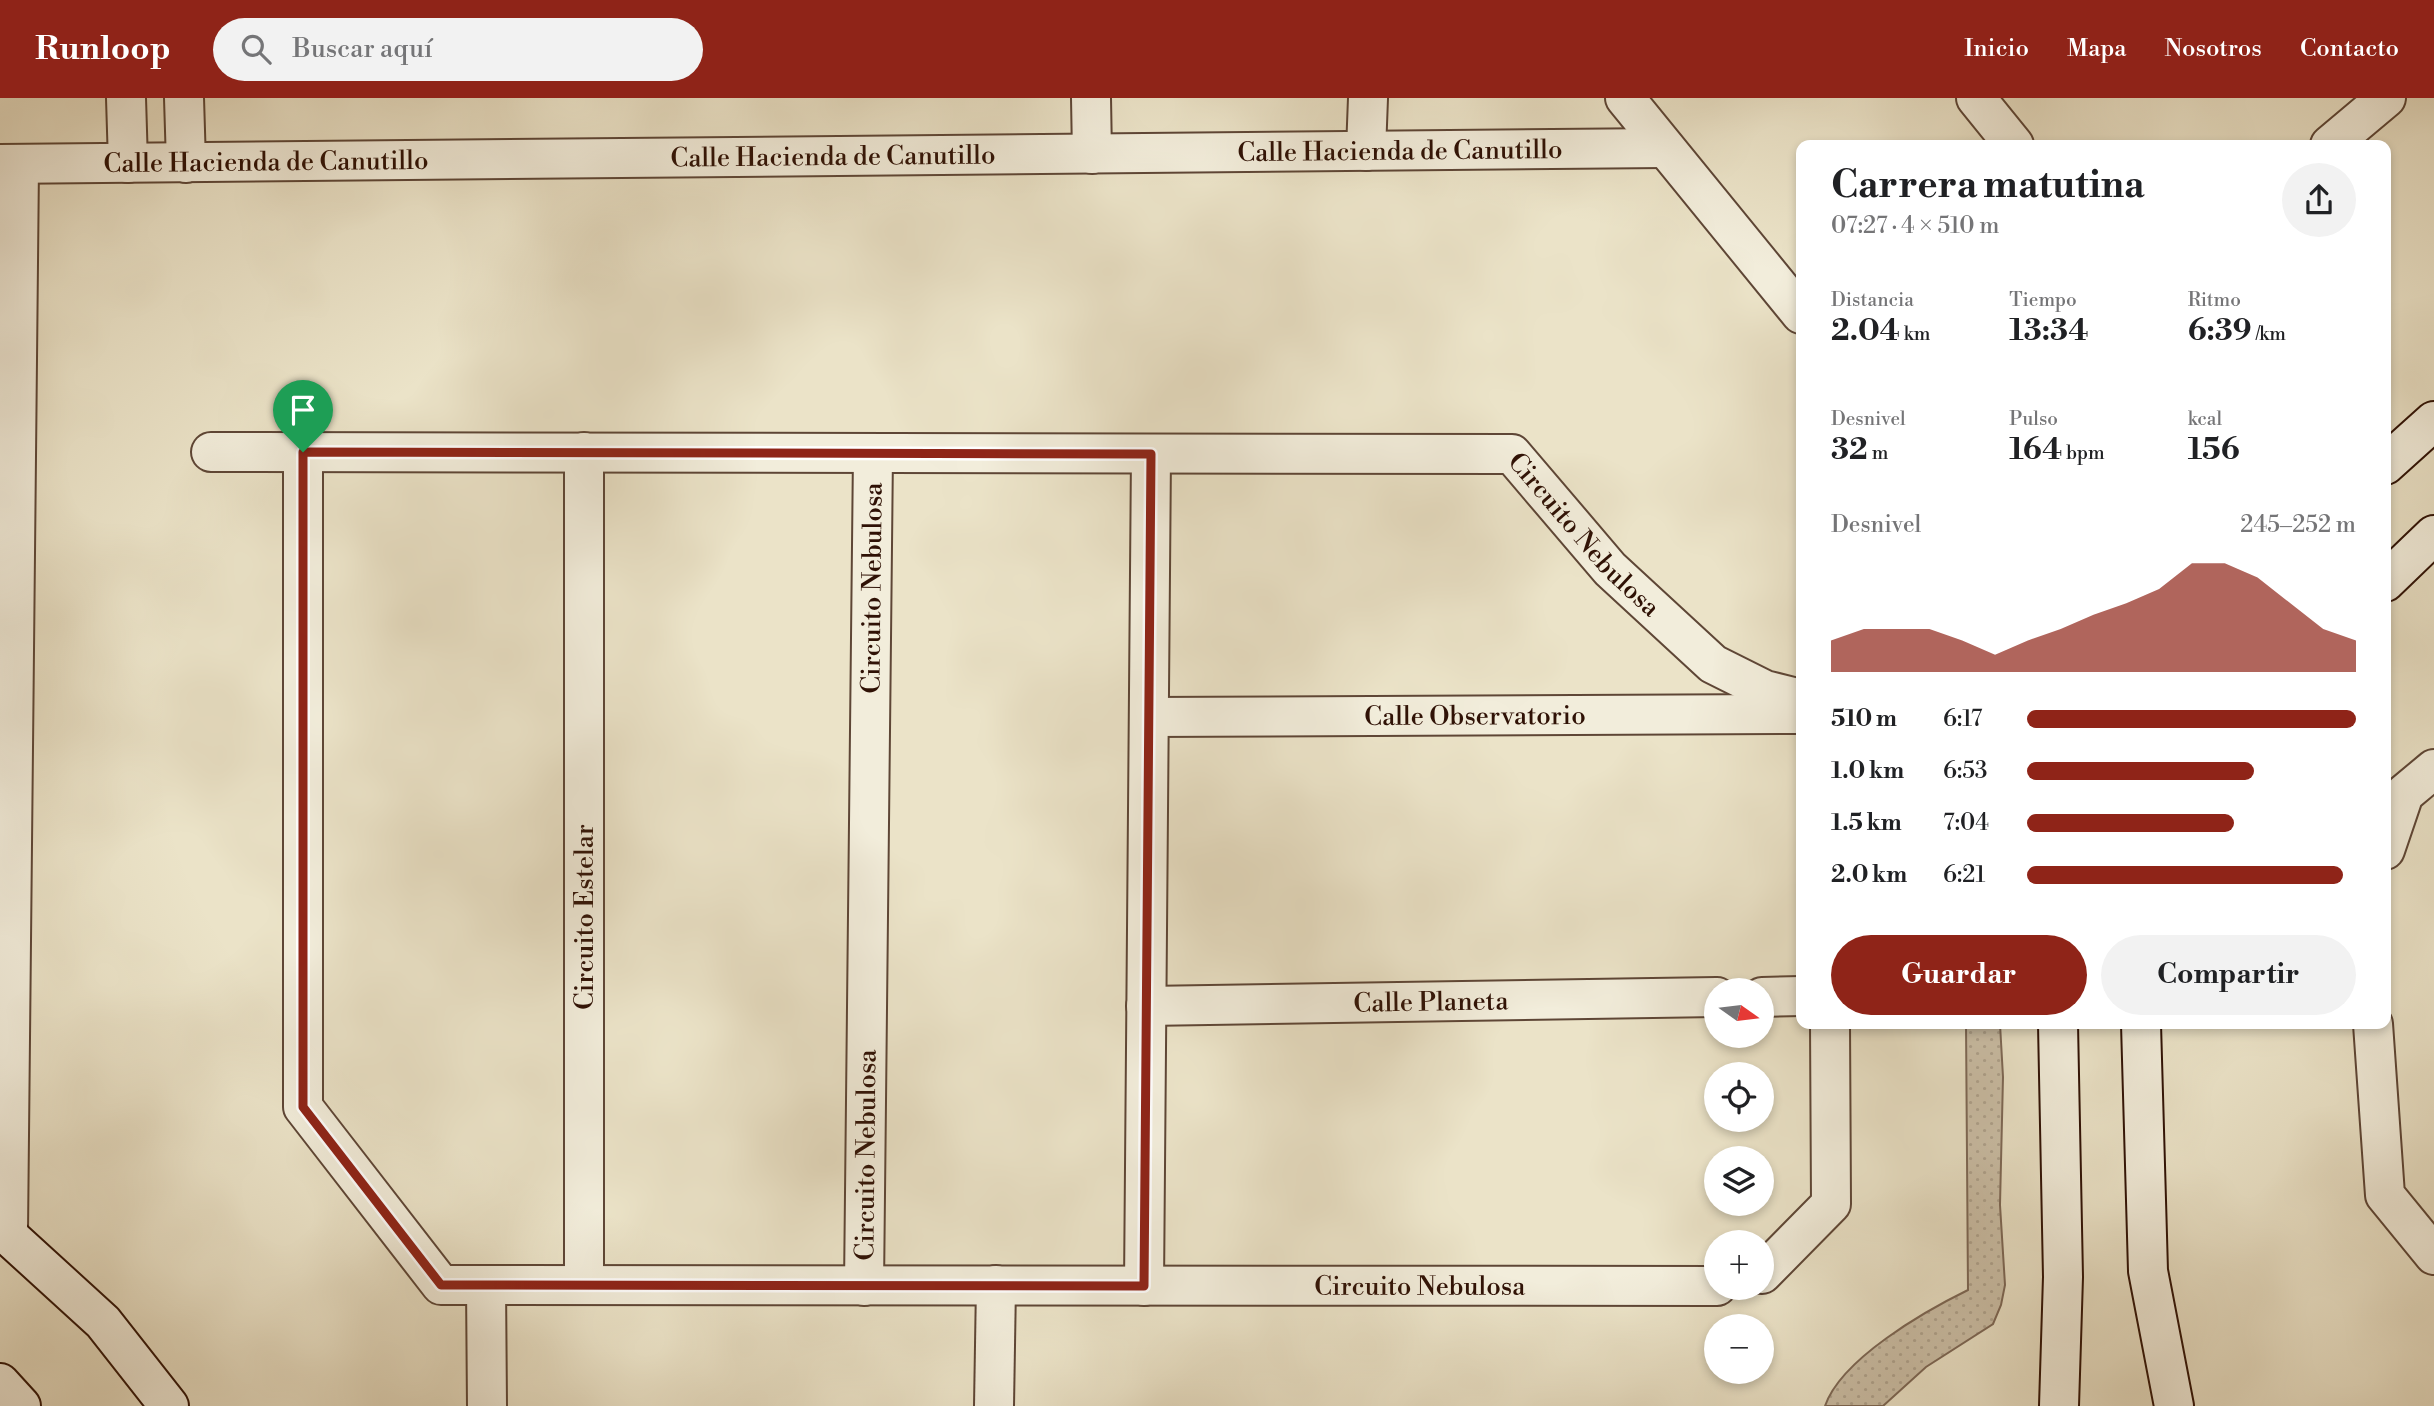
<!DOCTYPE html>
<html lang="es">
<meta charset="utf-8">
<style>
:root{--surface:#fff;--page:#f2f2f2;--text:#202124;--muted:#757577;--accent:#8f2418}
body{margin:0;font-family:"Libre Bodoni",serif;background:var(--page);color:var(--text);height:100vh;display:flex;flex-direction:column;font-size:26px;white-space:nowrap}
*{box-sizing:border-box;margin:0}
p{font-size:23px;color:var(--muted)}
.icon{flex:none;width:38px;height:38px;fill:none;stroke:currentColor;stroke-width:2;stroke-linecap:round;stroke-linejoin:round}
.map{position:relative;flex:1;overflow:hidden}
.sheet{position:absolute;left:1796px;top:42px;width:595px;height:889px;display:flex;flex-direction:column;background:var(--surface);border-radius:14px;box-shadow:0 4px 10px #0003}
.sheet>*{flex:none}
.needle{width:46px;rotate:104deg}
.controls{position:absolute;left:1704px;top:880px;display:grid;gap:14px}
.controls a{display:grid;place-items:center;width:70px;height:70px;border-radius:50%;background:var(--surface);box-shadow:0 4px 10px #0003;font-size:35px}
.pin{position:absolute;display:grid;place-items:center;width:60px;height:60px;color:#fff;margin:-72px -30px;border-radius:50% 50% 50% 0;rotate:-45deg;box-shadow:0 0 7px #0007}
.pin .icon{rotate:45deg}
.round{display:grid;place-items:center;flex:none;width:74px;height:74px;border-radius:37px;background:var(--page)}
.overview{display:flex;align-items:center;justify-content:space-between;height:119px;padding:0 35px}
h1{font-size:38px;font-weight:700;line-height:52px}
.stats{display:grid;grid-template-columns:repeat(3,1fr);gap:10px;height:119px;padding:7px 35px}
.stats div{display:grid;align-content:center}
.stats b{font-size:30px;font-weight:700}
.stats small{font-size:19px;font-weight:400}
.stats p{font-size:19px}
.chart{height:196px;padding:14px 35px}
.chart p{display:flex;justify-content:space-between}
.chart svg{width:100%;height:126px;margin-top:7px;fill:var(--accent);opacity:.7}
.button{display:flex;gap:14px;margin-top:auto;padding:14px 35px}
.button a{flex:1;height:80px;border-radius:42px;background:var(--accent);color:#fff;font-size:28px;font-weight:700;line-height:80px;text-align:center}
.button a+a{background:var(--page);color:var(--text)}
ul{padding:0 35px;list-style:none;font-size:23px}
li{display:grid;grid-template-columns:112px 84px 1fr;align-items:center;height:52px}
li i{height:18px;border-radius:9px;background:var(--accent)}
header{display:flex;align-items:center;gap:42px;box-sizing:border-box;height:98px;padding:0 35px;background:var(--accent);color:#fff}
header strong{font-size:33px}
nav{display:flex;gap:38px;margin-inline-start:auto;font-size:24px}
.search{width:490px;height:63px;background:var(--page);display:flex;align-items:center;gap:18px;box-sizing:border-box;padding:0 24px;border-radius:38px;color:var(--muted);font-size:26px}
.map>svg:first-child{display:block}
</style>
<header>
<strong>Runloop</strong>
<div class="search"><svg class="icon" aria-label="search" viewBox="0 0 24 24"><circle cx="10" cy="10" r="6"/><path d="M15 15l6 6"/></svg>Buscar aquí</div>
<nav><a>Inicio</a><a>Mapa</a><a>Nosotros</a><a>Contacto</a></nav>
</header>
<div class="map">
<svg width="2434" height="1308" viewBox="0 0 2434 1308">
<defs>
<pattern id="garden-dots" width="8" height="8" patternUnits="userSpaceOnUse" patternTransform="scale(1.75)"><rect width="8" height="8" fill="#cbbfa7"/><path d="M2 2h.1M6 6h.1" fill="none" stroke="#afa38e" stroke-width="1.8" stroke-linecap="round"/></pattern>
</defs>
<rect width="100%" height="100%" fill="#ebe3c8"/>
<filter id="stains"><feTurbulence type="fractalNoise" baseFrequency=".00286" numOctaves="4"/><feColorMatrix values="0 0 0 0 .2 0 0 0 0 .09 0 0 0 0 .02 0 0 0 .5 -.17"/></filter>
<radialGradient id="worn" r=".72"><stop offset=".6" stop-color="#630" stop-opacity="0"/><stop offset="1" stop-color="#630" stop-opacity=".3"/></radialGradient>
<path fill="url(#garden-dots)" stroke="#7d6856" stroke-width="2" d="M1966,926H2000L2003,979L2000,1107L2005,1187L2001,1207L1993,1226L1926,1269L1883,1308H1825C1841,1261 1925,1213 1968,1192Z"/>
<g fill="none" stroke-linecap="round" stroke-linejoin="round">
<g stroke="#5e4636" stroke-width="42">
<g id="street">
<path d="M126,0L128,65"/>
<path d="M184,0L186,65"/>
<path d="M1091,0L1092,56"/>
<path d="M1625,0L1801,216"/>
<path d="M1976,0L2014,47"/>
<path d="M2330,47L2386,0"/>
<path d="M1366,53L1368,0"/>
<path id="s1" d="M0,66L1665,50"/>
<path id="s2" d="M303,353V1009L441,1187L1717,1188"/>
<path id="s3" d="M211,354L1512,356L1610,471L1713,566L1765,592L1801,601"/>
<path id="s4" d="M1149,619L1801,616"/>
<path d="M2385,752L2404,696L2434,671"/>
<path d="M1762,899L1801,898"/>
<path id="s5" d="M1146,908L1717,899"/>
<path d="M2373,926L2385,1097L2434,1157"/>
<path d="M8,1134L19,67"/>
<path d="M1762,1176L1831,1106L1830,926"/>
<path d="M486,1187L487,1308"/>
<path d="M584,1187V354"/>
<path id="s6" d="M864,1188L873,355"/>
<path d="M1144,1188L1151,356"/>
<path d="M994,1308L996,1187"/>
</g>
</g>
<g stroke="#2f1105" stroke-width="42">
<path id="secondary" d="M2385,367L2434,323
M2385,484L2434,437
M2058,926L2063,1179L2059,1308
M2141,926L2148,1173L2174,1308
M0,1130L103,1224L169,1308
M0,1285L21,1308"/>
</g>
<use href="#street" stroke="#f2eddb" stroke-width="38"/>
<use href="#secondary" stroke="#f2eddb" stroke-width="38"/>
</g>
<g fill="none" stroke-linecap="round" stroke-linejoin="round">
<g stroke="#fff" stroke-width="14">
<path id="route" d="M303,354L1151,356L1144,1188L441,1187L303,1009Z"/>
</g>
<use href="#route" stroke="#8f2418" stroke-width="9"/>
</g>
<g text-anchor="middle" stroke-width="5" stroke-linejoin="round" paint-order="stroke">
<g font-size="26" fill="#2f1105" stroke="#f2eddb">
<text dy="9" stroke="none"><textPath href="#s1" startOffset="1400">Calle Hacienda de Canutillo</textPath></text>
<text dy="9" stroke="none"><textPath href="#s1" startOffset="833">Calle Hacienda de Canutillo</textPath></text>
<text dy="9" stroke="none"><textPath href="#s1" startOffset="266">Calle Hacienda de Canutillo</textPath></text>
<text dy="9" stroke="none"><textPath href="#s3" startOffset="1409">Circuito Nebulosa</textPath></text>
<text dy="9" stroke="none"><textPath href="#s6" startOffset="698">Circuito Nebulosa</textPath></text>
<text dy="9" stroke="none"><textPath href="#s4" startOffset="326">Calle Observatorio</textPath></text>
<text transform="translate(584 819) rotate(-90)" y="9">Circuito Estelar</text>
<text dy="9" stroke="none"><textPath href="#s5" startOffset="285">Calle Planeta</textPath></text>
<text dy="9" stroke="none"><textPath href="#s6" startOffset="131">Circuito Nebulosa</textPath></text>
<text dy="9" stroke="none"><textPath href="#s2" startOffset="1860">Circuito Nebulosa</textPath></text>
</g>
</g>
<rect width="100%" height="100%" filter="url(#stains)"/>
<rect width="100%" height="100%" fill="url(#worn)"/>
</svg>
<div class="controls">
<a><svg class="needle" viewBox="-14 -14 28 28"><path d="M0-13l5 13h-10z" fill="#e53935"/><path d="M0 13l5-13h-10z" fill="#757577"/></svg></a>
<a><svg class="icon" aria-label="locate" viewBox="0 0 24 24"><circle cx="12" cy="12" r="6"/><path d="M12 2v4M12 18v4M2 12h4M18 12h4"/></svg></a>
<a><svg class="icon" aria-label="layers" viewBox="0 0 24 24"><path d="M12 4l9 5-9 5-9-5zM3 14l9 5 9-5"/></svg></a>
<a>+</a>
<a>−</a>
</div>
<div class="pin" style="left:303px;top:354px;background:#1e9e55"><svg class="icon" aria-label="arrive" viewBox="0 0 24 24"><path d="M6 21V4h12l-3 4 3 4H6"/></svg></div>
<section class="sheet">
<div class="overview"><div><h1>Carrera matutina</h1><p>07:27 · 4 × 510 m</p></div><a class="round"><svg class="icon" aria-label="share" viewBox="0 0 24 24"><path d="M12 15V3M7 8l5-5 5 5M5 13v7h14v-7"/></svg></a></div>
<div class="stats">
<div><p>Distancia</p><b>2.04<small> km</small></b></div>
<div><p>Tiempo</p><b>13:34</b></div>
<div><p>Ritmo</p><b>6:39<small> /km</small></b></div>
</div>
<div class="stats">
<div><p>Desnivel</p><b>32<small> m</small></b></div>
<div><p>Pulso</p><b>164<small> bpm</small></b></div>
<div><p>kcal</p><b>156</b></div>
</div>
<div class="chart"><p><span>Desnivel</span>245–252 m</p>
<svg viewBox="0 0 160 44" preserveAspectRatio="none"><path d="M0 44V33L10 29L20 29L30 29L40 33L50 38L60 33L70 29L80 24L90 20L100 15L110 6L120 6L130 11L140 20L150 29L160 33V44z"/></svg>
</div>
<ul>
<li><b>510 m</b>6:17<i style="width:100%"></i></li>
<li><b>1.0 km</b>6:53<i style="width:69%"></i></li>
<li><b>1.5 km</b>7:04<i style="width:63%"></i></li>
<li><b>2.0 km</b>6:21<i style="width:96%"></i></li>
</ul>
<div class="button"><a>Guardar</a><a>Compartir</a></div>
</section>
</div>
